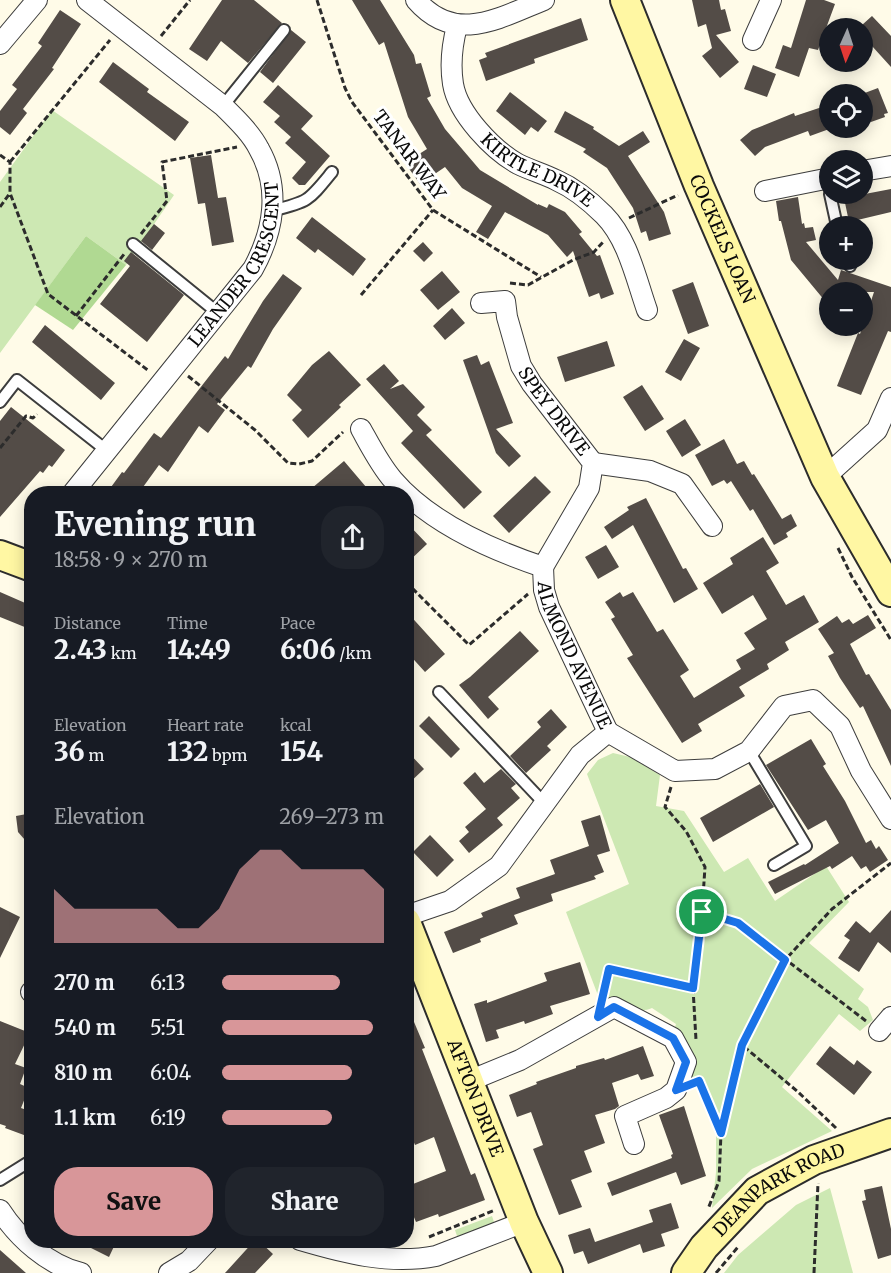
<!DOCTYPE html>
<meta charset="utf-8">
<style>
:root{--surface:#171b24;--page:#20242c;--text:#f1f3f6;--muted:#9ea1a6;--accent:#d89699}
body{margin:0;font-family:Merriweather,serif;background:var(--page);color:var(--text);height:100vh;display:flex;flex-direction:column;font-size:22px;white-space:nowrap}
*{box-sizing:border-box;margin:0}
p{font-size:20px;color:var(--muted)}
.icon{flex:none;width:33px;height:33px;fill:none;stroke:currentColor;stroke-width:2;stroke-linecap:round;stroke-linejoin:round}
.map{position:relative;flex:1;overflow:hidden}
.panel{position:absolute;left:24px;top:486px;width:390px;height:762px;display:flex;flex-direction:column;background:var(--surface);border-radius:24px;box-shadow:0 3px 15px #0003}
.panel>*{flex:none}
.needle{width:39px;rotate:183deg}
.buttons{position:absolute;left:819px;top:18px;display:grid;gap:12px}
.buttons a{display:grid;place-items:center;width:54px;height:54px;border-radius:50%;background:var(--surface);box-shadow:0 3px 15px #0003;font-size:30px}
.pin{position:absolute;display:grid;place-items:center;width:51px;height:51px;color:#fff;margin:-26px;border:3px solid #fff;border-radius:50%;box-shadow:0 2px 6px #0007}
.round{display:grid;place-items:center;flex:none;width:63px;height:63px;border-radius:24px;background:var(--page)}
.summary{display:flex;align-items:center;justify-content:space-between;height:102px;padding:0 30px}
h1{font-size:33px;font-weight:800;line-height:45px}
.metrics{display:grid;grid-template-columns:repeat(3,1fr);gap:9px;height:102px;padding:6px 30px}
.metrics div{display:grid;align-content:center}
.metrics b{font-size:26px;font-weight:800}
.metrics small{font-size:16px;font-weight:400}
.metrics p{font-size:16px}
.chart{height:168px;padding:12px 30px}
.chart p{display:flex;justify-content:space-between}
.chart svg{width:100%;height:108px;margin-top:6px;fill:var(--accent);opacity:.7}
.primary-button{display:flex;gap:12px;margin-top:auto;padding:12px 30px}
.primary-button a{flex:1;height:69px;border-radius:24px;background:var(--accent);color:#111;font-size:24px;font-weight:800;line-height:69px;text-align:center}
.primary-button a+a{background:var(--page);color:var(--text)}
ul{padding:0 30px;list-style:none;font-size:20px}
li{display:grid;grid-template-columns:96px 72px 1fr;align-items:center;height:45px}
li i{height:15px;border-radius:8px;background:var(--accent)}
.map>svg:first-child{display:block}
</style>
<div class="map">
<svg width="891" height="1273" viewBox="0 0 891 1273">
<rect width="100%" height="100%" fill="#fffbe8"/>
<path fill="#cde8b3" d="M52,110L174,195L126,265L86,236L0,353V182Z
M613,753L630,757L660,775L656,806L684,811L724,872L748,858L775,901L826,866L849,902L809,943L864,989L858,999L868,1007L873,1020L860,1031L839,1014L782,1087L832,1131L752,1169L712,1208L716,1172V1132L702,1094L690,1081L688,1060L673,1033L676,1024L652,1008C637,1015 614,1003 599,998L566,912L629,884L587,774L598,760Z
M830,1188L853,1273H724L738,1255L796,1205Z
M492,1216L495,1225L458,1239L455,1230Z"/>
<path fill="#b0d992" d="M86,236L126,265L73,330L35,305Z"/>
<path fill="#534c47" d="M222,0H254L282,23L248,63L221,41L207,61L189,49Z
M352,0H380L414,55L416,64L421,63L431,96L427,98L445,129L480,170L538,205V204L547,208L549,204L565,212L582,232L579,234L597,256L600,255L614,294L601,299L599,293L589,297L573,251L567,257L548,235L505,212L488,239L476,232L492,206L462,188L445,167L420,184L405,163L427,149L408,117L384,42L379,45Z
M692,0H719L721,10L725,9L731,31L716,35L739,62L720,78L702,56L712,48L706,24L698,27Z
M806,0H824L835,4L818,50L809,48L799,77L775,68L783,45L791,48Z
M60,10L81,24L52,68L54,69L23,109L27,113L10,135L0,127V111L17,89L12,85L42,46L38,43Z
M872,16L891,36V67L862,35V25Z
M581,18L588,40L534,59L535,63L486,81L479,60L487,57L485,53Z
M291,30L306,42L273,83L260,72Z
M113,62L149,89L147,92L189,122L175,141L99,82Z
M753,65L776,74L767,97L744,89Z
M278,85L313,116L301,129L330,156L305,185H299L292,178L306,162L285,143L291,137L274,122L280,116L263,102Z
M878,88L888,113L884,114L885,117L871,122L862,94Z
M510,92L547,121L538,132L531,127L525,135L496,111Z
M825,106L830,120V128H832L810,136L808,131L765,147L755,156L740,140L752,130L794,113L795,116Z
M565,111L594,127L593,129L619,146L643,131L650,142L628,156L664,212L671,234L649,241L646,231L641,233L633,208L607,168L583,152L586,149L554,132Z
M211,155L218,198L226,197L234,242L212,246L205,203L198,204L190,158Z
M891,189V212L849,222L844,198Z
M798,197L802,224L804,223L805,228L813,227L816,240L806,242L838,280L841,270L891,287V332L888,331L861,395L837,386L858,333L860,334L874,292H830V307L791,260L781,221H779L776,201Z
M312,217L366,259L353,276L318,249L315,253L296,238Z
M154,224L165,233L152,250L141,241Z
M423,242L433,253L424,262L413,251Z
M131,252L184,295L147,342L100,304L130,266L124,261Z
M442,271L460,292L438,310L420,290Z
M283,274L302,288L273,329L251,368L248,366L217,404L225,410L208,433L199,426L168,472L159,465L138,494H106L122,472L124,473L154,433L161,438L225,356L228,359L263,301Z
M693,282L709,326L688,334L672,290Z
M452,308L465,323L445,340L433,326Z
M45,325L115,383L101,400L32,342Z
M684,339L700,348L681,381L665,372Z
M607,341L615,366L565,382L557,357Z
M329,351L361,385L339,405L341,407L308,438L292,420L302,410L287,395L312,365Z
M477,355L481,365L489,361L513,423L496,429L521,456L509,467L496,453L463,360Z
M384,364L399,381L390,389L403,384L425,407L417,415L432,430L426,435L482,492L464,509L401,443L413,431L366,379Z
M642,385L664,419L645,431L623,397Z
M11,407L65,450L52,467L49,465L43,473L40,471L0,517V421Z
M685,419L701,445L682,457L666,431Z
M724,439L737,464L744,461L752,475L754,474L782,519L791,514L797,526L786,533L788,537L774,545L753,509L750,511L731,481L727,484L724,480L712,486L695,455Z
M344,461L372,494H305Z
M535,476L551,492L509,533L493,516Z
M646,498L683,569L686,568L698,589L674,603L633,525L612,539L604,527L629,510L627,507Z
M406,522L427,544L406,564Z
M763,537L779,563L766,571L786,605L804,595L819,622L785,642L789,650L767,664L769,669L739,687L745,696L698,724L702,731L682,743L627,658L633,655L611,619L615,617L605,602L620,592L623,597L633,592L657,632L663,629L689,670L680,676L694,698L741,669L736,660L755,649L744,633L767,619L753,595L722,614L703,583L733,564L730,558Z
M606,545L619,567L598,579L585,557Z
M0,592L32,606V630L0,617Z
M406,611L445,654L425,672L406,651Z
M868,615L876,628L850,644L866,675L869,674L891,710V766L863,706L860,708L840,678L828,656L834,653L818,629L837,616L842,623L849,619L853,624Z
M520,631L539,651L488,697L499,709L488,719L459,685L470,677Z
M551,709L567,727L547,746L551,750L526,773L510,756L541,727L537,722Z
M429,716L460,749L451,758L419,726Z
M811,739L826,764L823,766L845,801L866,843L871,840L876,849L879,846L888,860L870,872L866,866L861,869L852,856L832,869L830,866L775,894L768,882L804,864L805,865L839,843L826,820L808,830L766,765Z
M406,750L424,769L406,786Z
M501,769L516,784L511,788L520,798L497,818L503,825L469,853L459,841L469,832L465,827L486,809L463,783L475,772L484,783Z
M760,784L774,807L713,842L700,818Z
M32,813V848L18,832L16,816Z
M600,815L610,851L597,855L604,872L594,876L596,879L551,894L553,901L514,915L518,924L480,939L481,942L453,953L444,932L483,917L481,913L520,898L516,888L555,874L550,860L589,846L581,821Z
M430,835L454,860L437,877L413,852Z
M0,907L20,917L0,958Z
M891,910V953L878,942L859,972L838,958L850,940L844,936L856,921L870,933Z
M580,962L590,994L550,1006L553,1014L525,1024L524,1021L496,1030L499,1038L486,1042L474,1004L487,1000V1003L547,981L544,973Z
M406,1003L425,1048L422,1049L471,1175L475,1173L485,1200L439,1217L438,1214L416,1222L406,1198L413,1196V1184L446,1171L434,1137L415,1145L406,1123V1086L413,1084L406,1068Z
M0,1021L30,1033L15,1064L26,1068L20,1084L29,1088L21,1108L32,1112V1138L5,1128L6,1126L0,1124Z
M643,1046L654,1076L641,1080L638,1074L612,1083L619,1106L615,1109L595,1115L605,1143L584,1151L592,1172L571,1180L582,1207L559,1215L533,1149L543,1145L531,1112L517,1117L509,1095L537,1084L536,1082L576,1068V1066L604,1058L605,1060Z
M830,1046L854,1065L857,1060L872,1072L854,1095L816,1064Z
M684,1106L706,1176L681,1185L676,1172L612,1196L607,1183L672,1158L671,1155L673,1154L659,1115Z
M882,1186L891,1229V1255L878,1259L862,1201L866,1200L864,1190Z
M671,1203L679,1228L661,1234L665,1246L643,1253L640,1244L588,1264L583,1251L574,1254L568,1235L590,1228L595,1242L653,1222L649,1210Z
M75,1240H117L109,1257Z
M255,1240H258L273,1254L255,1273H225Z
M0,1250L26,1273H0Z"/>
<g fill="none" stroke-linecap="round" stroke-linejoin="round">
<g stroke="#3d3d3d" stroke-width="14">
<path id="lane" d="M223,106L284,30
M830,194L837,226
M274,210C309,202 309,200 332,172
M133,244L218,313
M847,260L850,266
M0,402L17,380L106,450
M439,692L545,804
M749,751L806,846L774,865
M0,1180L32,1160"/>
</g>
<g stroke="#3d3d3d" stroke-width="22">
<g id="street">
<path d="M416,0C455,45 499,18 544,0"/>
<path id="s1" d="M457,26C452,45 450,65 453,84C458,114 493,150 518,164C530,170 544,174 556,180C574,188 590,201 604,215C628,239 636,279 647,310"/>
<path d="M753,40L771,0"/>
<path d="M0,44L37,0"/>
<path d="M862,171L891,166"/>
<path d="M765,191L830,178"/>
<path id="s2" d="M481,303L505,301L507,317L521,366L532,384L593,463L589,488L543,567"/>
<path id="s3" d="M361,429C371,447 380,465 393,480C429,522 492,550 543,567L544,590L549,607L608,732L580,755L499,866L450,901L406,916"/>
<path d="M593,463L650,471L682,484L712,526"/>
<path d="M825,477L877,430L891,398"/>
<path id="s4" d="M72,494L253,269C274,231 281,188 259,149C251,133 236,119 223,106L87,0"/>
<path d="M608,732L675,771L715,769L749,751L784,706L813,700L840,726L861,771L891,819"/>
<path d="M31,992H32"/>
<path d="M879,1031L891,1017"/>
<path d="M469,1081L520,1060L614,1007L673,1038L686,1062L676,1090L666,1098L625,1116L634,1144"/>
<path d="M0,1210C18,1238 48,1265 81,1273"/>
<path d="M300,1240C344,1253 390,1265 436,1256L524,1222"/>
<path d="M169,1273L189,1261L209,1240"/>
</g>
</g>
<g stroke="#2c2c2c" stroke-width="32">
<g id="secondary">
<path id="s5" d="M625,0L699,186L825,477L891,592"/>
<path d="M0,555L32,567"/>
<path id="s6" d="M406,922L524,1222L548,1273"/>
<path id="s7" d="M686,1273L704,1247L757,1191L814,1160L891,1133"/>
</g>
</g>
<path stroke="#2c2c2c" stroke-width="3" stroke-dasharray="6 3" stroke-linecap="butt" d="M317,0L345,88L352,102L433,210L541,277
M161,36L190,0
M0,155L10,162V193L48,294L149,371
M10,162L110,40
M0,207L10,193
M629,218L678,195
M141,234L167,201L162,162L237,147
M510,283L528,285L573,260L594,252L603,242
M361,295L433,210
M76,316L125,253
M188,376L255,430L288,463L299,464L312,461L343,432
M0,448L26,416L33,418L37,414
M838,548L852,577L891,640
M406,582L469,645L528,594
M671,787L665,807L686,831L705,867L702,912
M693,988L696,1040
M604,991L609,969L693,988L702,912L738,923L866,1021
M699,1081L721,1133L719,1181L708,1209
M836,1128L797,1091L742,1045L785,960L832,909L891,863
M721,1133L742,1045
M429,1237L495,1210
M716,1273L738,1247
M814,1273L818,1183"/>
<use href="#lane" stroke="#fff" stroke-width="10"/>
<use href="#street" stroke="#fff" stroke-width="20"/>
<use href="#secondary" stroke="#fff7a3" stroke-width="28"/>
</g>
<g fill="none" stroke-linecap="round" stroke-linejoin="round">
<g stroke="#fff" stroke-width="12">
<path id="route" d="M702,912L738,923L785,960L742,1045L721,1133L699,1081L676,1090L686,1062L673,1038L614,1007L598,1017L609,969L693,988Z"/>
</g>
<use href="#route" stroke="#1a73e8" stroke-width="8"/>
</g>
<g text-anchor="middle" stroke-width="6" stroke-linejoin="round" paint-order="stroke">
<g font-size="18" fill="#0a0a0a" stroke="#fff">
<text transform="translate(409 155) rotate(53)" y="6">TANAR WAY</text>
<text dy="6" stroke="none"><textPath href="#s1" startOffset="184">KIRTLE DRIVE</textPath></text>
<text dy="6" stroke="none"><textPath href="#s5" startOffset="258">COCKELS LOAN</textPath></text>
<text dy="6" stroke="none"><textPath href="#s4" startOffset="286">LEANDER CRESCENT</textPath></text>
<text dy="6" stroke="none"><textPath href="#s2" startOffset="147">SPEY DRIVE</textPath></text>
<text dy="6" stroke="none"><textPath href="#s3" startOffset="330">ALMOND AVENUE</textPath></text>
<text dy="6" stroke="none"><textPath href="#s6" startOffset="189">AFTON DRIVE</textPath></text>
<text dy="6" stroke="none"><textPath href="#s7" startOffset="128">DEANPARK ROAD</textPath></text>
</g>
</g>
</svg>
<div class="buttons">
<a><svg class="needle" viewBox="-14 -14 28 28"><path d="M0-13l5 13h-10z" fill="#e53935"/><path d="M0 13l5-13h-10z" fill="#9ea1a6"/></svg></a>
<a><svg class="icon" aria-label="locate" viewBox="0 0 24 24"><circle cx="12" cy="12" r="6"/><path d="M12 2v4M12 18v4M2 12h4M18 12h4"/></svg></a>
<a><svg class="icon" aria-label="layers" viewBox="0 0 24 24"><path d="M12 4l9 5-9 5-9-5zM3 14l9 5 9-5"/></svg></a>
<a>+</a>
<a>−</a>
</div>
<div class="pin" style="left:702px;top:912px;background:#1e9e55"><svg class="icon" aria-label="arrive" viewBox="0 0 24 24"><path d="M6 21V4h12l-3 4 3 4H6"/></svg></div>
<section class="panel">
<div class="summary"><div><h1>Evening run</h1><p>18:58 · 9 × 270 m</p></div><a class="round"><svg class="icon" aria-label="share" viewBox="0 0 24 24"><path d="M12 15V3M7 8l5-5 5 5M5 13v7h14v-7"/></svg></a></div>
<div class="metrics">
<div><p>Distance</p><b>2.43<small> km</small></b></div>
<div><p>Time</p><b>14:49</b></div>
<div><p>Pace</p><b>6:06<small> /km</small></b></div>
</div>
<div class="metrics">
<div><p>Elevation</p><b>36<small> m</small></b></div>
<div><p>Heart rate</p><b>132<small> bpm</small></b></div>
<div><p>kcal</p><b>154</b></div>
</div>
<div class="chart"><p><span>Elevation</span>269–273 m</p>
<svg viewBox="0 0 160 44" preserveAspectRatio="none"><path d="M0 44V22L10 30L20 30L30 30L40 30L50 30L60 38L70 38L80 30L90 14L100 6L110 6L120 14L130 14L140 14L150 14L160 22V44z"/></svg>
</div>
<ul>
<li><b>270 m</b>6:13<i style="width:73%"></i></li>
<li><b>540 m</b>5:51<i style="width:93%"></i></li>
<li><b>810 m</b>6:04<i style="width:80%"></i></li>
<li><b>1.1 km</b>6:19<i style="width:68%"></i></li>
</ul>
<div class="primary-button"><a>Save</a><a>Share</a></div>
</section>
</div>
